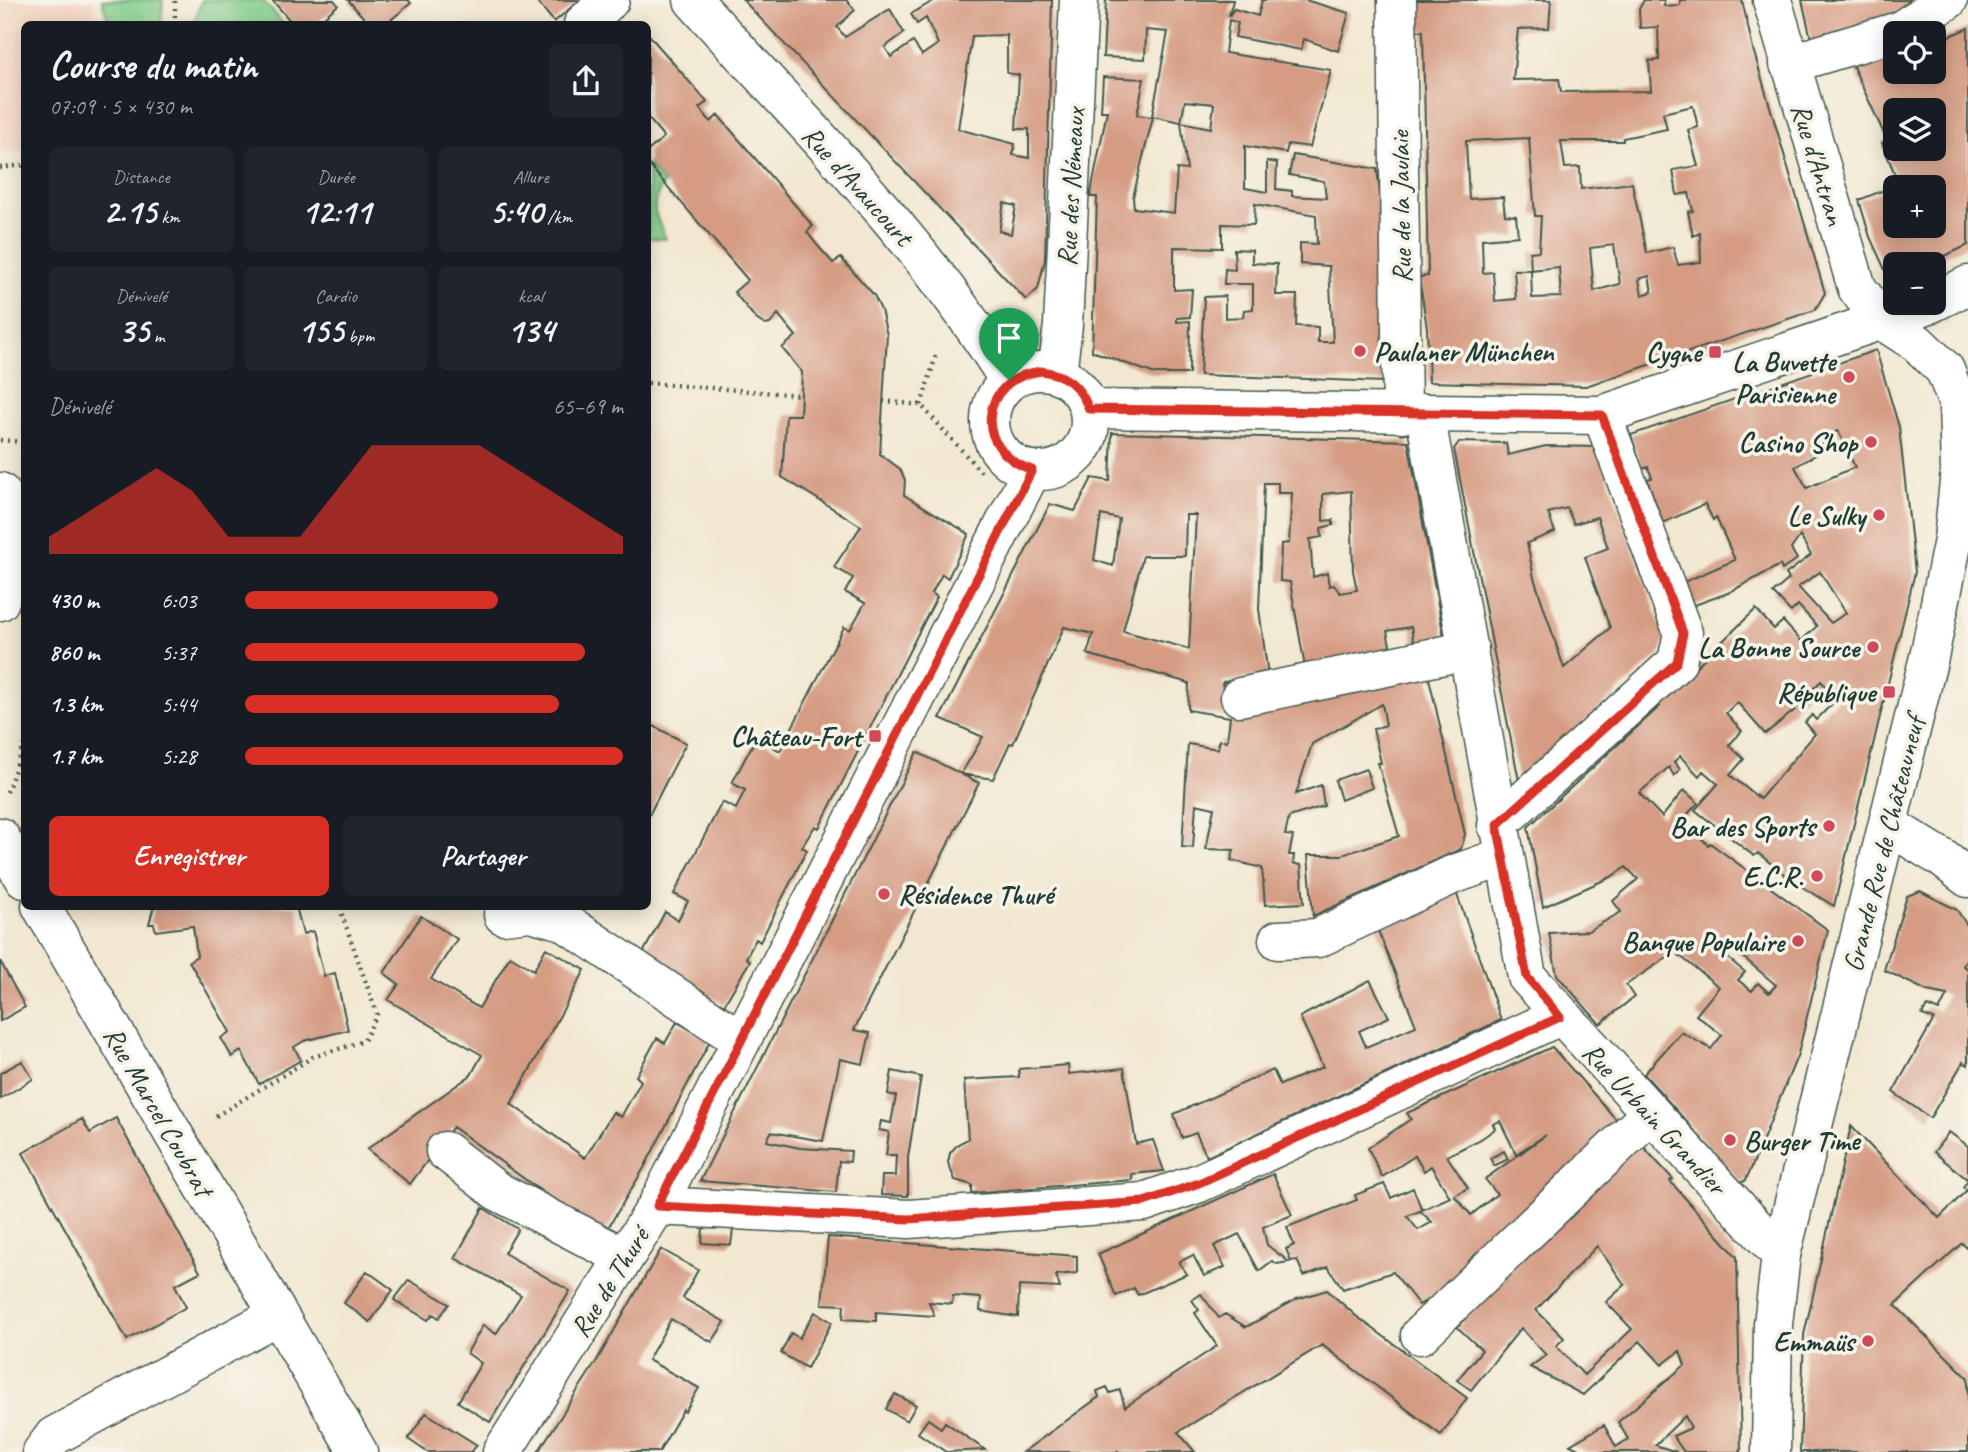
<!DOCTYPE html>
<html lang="fr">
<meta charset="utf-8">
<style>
:root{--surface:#171b24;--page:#20242c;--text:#f1f3f6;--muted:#9ea1a6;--accent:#d93025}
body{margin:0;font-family:Caveat,sans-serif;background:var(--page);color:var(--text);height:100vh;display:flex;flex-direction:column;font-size:26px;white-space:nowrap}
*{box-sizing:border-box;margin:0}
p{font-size:23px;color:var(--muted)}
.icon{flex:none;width:38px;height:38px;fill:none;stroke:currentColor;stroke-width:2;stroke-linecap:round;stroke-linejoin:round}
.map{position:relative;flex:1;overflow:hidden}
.panel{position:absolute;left:21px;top:21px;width:630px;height:889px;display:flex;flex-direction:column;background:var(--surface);border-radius:10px;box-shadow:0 4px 18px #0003}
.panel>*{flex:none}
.tools{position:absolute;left:1883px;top:21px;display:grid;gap:14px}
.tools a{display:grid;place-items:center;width:63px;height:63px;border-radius:10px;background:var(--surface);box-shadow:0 4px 18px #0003;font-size:35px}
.pin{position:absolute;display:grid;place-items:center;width:60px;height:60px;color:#fff;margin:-72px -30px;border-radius:50% 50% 50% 0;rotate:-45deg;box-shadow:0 0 7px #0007}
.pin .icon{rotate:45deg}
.round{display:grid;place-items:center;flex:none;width:74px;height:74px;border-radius:10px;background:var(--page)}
.overview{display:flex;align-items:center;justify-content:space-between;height:119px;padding:0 28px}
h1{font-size:38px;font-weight:700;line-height:52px}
.stats{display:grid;grid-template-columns:repeat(3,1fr);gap:10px;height:119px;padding:7px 28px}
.stats div{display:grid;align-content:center;border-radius:10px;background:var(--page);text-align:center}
.stats b{font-size:35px;font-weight:700}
.stats small{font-size:19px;font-weight:400}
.stats p{font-size:19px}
.chart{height:196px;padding:14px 28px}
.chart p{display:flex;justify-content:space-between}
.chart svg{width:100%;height:126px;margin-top:7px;fill:var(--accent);opacity:.7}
.primary-button{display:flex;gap:14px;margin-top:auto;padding:14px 28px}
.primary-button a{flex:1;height:80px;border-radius:10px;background:var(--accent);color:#fff;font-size:28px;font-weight:700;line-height:80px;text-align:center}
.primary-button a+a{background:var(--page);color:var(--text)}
ul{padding:0 28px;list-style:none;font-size:23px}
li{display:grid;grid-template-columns:112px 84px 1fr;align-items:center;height:52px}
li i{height:18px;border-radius:9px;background:var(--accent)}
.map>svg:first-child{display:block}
</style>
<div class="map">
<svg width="1968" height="1452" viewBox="0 0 1968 1452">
<rect width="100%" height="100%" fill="#f7f3e8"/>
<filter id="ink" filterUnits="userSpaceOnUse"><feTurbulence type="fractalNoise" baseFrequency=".0143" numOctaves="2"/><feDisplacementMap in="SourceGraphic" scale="14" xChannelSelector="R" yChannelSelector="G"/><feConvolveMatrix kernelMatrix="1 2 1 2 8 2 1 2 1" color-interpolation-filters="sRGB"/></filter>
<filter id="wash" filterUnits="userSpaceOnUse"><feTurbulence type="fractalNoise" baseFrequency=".00686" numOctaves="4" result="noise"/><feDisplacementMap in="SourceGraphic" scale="28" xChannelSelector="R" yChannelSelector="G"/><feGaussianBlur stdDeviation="1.57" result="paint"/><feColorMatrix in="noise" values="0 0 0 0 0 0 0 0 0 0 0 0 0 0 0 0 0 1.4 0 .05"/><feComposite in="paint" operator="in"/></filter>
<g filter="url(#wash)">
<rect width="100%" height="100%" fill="#f2e8d1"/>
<path fill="#f3d4bf" d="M0,0H93L99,24H24V151L0,153Z"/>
<path fill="#83cd8a" stroke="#51855f" stroke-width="2" d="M102,0H163L161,24H109Z
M202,0H262L284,24H193Z
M648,164L664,183C648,207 655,214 666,239L648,238Z"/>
<g id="blocks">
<path fill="#d59b83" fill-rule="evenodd" d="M272,0H334L338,5L316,24H293Z
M348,0H408L411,3L386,24H369Z
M536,0H580L554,22Z
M743,0H846L855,10L837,27L845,37L890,9L904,33L885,47L891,57L913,42L922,55L938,44L926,18L917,24L911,14L935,0H1052L1045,259L1038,289L1026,300ZM1007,35V73L1019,75L1016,129H1029V158L1013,155L1015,144L958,129L972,36ZM1004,203L1016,206L1011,234L999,231Z
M1106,0H1233L1229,16L1234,9L1258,16L1262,0H1305L1349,13L1338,51L1304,39L1301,50L1235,37L1238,23L1229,20L1225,53L1331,70L1310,147L1288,144L1286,153L1245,146V188L1267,192V161L1277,163L1276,189L1292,191V196L1326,198L1324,181L1289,175L1293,155L1377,169L1383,217L1384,382L1200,375L1204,297L1225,296V318L1243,317L1244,310L1253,309V284H1224L1225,269L1235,270L1234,249L1252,250V263L1277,264L1276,295H1297L1296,326L1318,327V342H1333L1329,266L1300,264V243L1317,244L1316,215L1255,204L1254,225L1222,224V248L1174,247V290L1192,289L1190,317L1177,318V322L1190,321L1189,374H1155L1092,351L1097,197H1090L1107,111H1101L1103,77L1144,79L1137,115L1153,117L1133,197L1134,208L1174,213L1177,169L1187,170L1181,122L1211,128L1214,104L1185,101L1181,122L1152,116L1168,32L1146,30L1145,59L1103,57Z
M1414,0H1551L1549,28L1518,29L1513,80L1559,79L1561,92L1651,91L1649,61L1659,60L1658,27L1640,28L1639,9L1644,0H1664V6L1680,5V0H1742L1753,49L1825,293L1815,310L1586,386L1429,382L1427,328L1419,277L1428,276L1423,31L1411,30ZM1693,106L1698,127L1688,130L1698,166L1673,170L1677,195L1689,193L1693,211L1688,212L1693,236L1700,233L1701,262L1678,265L1673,247L1647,253L1632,183L1581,189L1580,167L1565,168L1561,141H1623V138L1667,129L1663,113ZM1529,138L1535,216H1541L1539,251L1530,252L1531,270H1514L1516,299L1495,301L1493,272L1483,273L1482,239L1518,236L1516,216L1505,215L1503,197L1469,199L1466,141ZM1614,245L1620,284L1594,291L1590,248ZM1559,267L1561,297L1532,298L1531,270ZM1649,276L1652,292L1642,295L1639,279Z
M1802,0H1921V4L1812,43Z
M1968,28V245L1928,264H1895V281L1891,283L1870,237L1859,200L1899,184L1882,143L1887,140L1850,60L1890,46L1895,57V72H1934V43ZM1895,110H1934V149H1895ZM1895,187H1934V226H1895Z
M648,34L707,102L699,108L711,122L718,115L813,226L807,232L818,246L833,263L841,258L874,295L881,310L887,335L880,454L900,469L905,480L904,495L969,534L948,578L942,574L932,593L937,597L925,620L819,828L815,826L802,847L807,850L760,942L756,939L746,958L750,961L724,1005L642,955L665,912L678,920L688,901L674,894L722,802L736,809L745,790L732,783L756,738L780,751L844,627L850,630L865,603L845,592L853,578L834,567L861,526L782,477L786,415H800L802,372L782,348L796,336L778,314L770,324L765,325L756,319L734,292L748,280L648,164V151L664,137L648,118Z
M1876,350L1899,427L1915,572L1834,906L1791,880L1758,853L1754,856L1695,810L1718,784L1703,771L1699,776L1680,756L1674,762L1680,769L1674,776L1669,767L1639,793L1662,817L1684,790L1698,803L1683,819L1708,845L1710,843L1828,930L1798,1054L1751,1169L1745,1181L1740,1182L1644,1074L1681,1032L1711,1049L1722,1035L1696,1015L1719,987L1675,952L1626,985L1634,997L1600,1024L1557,975L1549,933L1588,931L1621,912L1613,901L1638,879L1626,867L1611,877L1543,907L1528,827L1660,706L1658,703L1756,609L1774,629L1783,621L1801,641L1817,626L1798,605L1791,612L1773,593L1789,579L1786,574L1811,555L1800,536L1791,549L1797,559L1782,570L1780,565L1728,593L1692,606L1684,582L1735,560L1716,517L1713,520L1705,504L1663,523L1647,479L1652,478L1648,467L1642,469L1631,435ZM1838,431L1855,467L1807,488L1795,467L1817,454L1814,449L1823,445L1820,437ZM1820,572L1846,613L1831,623L1798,587ZM1821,681L1837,699L1816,720L1812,715L1805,722L1815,734L1760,799L1730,775L1744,759L1729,745L1742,731L1726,713L1737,702L1765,734L1795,710L1793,708ZM1730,946L1776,985L1769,993L1758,983L1752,991L1738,980L1745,972L1723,954Z
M1112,433L1408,441L1445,643L1415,649L1411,627L1387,631L1392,655L1306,673L1290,582L1280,581L1281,544L1289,543L1292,493H1278V483H1264L1259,609L1268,675L1223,682L1222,685L1229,688L1428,674L1465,834L1461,849L1313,916L1308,855H1342L1399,836L1378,763H1381L1373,729L1386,725L1382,704L1312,744L1296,794L1321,785L1324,806L1289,817L1285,835L1293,836L1289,855H1294L1293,864L1301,865L1304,903L1265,905L1262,868L1231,860L1234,850L1206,849L1214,808L1196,804L1193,848L1182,847L1188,744L1218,749L1219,740L1227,741L1230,717L1188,710L1189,683L1087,654L1093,634L1064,627L1013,744L1010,743L993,779L961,774L979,783L854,1030L870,1033L863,1064L840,1059L823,1141L771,1132L767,1141L800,1148L851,1151L850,1162L839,1161L836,1192L700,1181L917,752L961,774L983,737L940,718L1050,504L1075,511L1092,478L1110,481ZM1351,491L1353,571L1357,590L1340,593L1334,585L1329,586L1327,573L1313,577L1310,539L1322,537L1321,528L1333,525V520L1323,521V494ZM1101,515L1119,519L1113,566L1094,560ZM1186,515H1196L1189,649L1123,631L1143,556H1185Z
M1459,442L1506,443L1508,455L1546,446L1597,447L1665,638L1661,653L1519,781L1454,449ZM1567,508L1574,524L1597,517L1608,548L1585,557L1610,628L1564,668L1534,578L1527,543L1555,532L1548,513Z
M648,723L686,743L648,817Z
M1366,769L1372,788L1341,800L1335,780Z
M1455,889L1501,1020L1207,1157L1196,1133L1182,1138L1174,1114L1273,1070L1280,1085L1323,1067L1300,1017L1370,980L1389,1017L1359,1031L1366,1047L1416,1026L1377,928Z
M1920,891L1957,910L1968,927V958L1963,966L1968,969V1065L1963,1062L1930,1118L1893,1092L1934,1019L1922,1015L1927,1006L1939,1011L1947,995L1927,991L1884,970L1907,896Z
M154,906H296L303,934L313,931L324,976L335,973L348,1030L304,1041L294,1047L301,1060L259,1084L241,1051L232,1057L221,1038L230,1032L189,961L197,956L193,926L156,931L154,924H149Z
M421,916L457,939L431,979L479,1008L510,956L534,970L546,948L585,970L511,1104L585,1158L613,1112L621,1117L641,1081L636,1076L657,1038L665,1043L677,1022L710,1041L644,1168L603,1236L453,1127L410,1184L367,1149L471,1075L482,1055L388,1000L399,984L384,973Z
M0,961L25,1007L0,1021Z
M1552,1047L1622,1126L1443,1292L1419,1305L1393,1272L1343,1289L1328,1267L1304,1276L1297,1260L1291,1261L1286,1249L1294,1245L1287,1227L1357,1200L1355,1195L1384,1184L1391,1198L1413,1188L1422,1210L1450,1197L1431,1166L1424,1171L1415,1156L1382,1177L1368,1148L1411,1119L1407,1113ZM1500,1121L1516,1154L1546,1135L1485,1179L1497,1194L1471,1215L1454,1195L1468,1188L1447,1156L1481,1139L1495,1129L1493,1124ZM1420,1211L1432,1222L1418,1230L1407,1216Z
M22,1061L33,1079L0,1099V1073Z
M1068,1065L1069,1074L1124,1068L1136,1144L1153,1140L1164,1171L1132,1174V1180L972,1193V1185L955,1180L948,1163L950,1153L958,1144L968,1139L964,1080L1019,1077V1069Z
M892,1071L921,1077L908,1157V1196L881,1195L882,1176H895L896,1155H886L889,1132L879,1130L881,1121L891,1123L896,1096L888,1094Z
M116,1118L200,1272L175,1285L186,1307L127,1340L23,1153L82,1119L90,1133Z
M1851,1126L1939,1218L1967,1190L1963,1187L1968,1180L1934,1152L1949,1132L1968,1146V1249L1962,1243L1895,1305L1968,1378V1452H1800L1804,1335Z
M1637,1140L1673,1179L1670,1181L1737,1257L1741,1452H1684L1673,1436L1691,1428L1685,1416L1655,1445L1677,1452H1585L1570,1445L1604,1425L1616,1447L1628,1439L1618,1422L1685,1365L1680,1351L1662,1365L1640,1341L1583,1395L1530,1367L1546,1355L1521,1328L1471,1390L1457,1380L1482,1350L1457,1327L1569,1207ZM1597,1246L1625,1285L1606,1302L1632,1329L1584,1375L1556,1346L1564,1338L1536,1310Z
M1504,1151L1508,1159L1494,1166L1490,1158Z
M1273,1174L1292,1215L1263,1227L1267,1245L1289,1262L1277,1264L1272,1261L1259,1271L1239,1234L1214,1246L1225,1267L1204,1276L1193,1255L1179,1262L1187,1274L1138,1295L1134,1288L1116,1296L1098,1254Z
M483,1208L518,1229L504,1253L570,1291L490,1422L458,1402L481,1363L467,1353L483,1325L496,1334L521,1295L455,1258Z
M703,1228L733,1229L731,1245L702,1243Z
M828,1237L1077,1256V1273L1056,1275L1060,1288L1019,1286L1018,1317L980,1311L981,1298L953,1296L952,1304L929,1302L934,1316L876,1312V1321L843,1319L844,1305L822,1304Z
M661,1249L698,1270L683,1298L725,1322L712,1342L671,1319L648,1360L699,1388L685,1412L683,1410L659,1452H538L596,1362Z
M367,1271L393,1290L370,1322L344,1303Z
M409,1280L449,1304L439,1318L433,1314L428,1320L394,1300Z
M1327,1290L1356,1316L1467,1398L1441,1435L1322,1345L1178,1432L1195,1452H1023L1099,1397L1097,1391L1107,1387L1110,1393L1120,1390L1125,1407L1217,1346L1195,1313L1199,1310L1192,1300L1201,1294L1219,1318L1225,1314L1246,1327L1297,1299Z
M815,1312L832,1322L807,1368L781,1353L791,1333L799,1338Z
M895,1394L916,1405L907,1421L886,1409Z
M426,1413L477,1445L471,1452H427L408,1439Z
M928,1419L941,1428L945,1422L985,1450L946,1452L918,1433Z"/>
</g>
</g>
<g filter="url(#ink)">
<use href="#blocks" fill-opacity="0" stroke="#3f574c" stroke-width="2"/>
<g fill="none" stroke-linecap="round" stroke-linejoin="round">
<g stroke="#3f574c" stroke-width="41">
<path id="minor" d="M693,0C802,122 923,240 1009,381
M1397,0L1402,414
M1772,0L1857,288L1881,320
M583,24L610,0
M1789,64L1899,31L1948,0
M1057,373L1063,325L1079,0
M1425,414L1527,977L1781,1255
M0,492C27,519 9,570 0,601
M1240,697L1469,650
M1497,825L1677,662L1683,633L1602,415
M1888,825L1942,858L1968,878
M0,837L24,879
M41,906L358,1452
M503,915L530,912L563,921L741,1040
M1278,940L1318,938L1452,875L1503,857
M445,1151L497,1191L624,1257
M657,1206L909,1219L1144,1202L1199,1183L1560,1016
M1420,1335L1650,1114
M42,1452L54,1436L278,1315"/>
</g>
<g stroke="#3f574c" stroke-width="41">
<path id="major" d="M1934,302L1968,285
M990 421a50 50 0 1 1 100 0a50 50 0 1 1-100 0Z
M1089,409L1602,415L1932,303
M502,1452L657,1206L1032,470
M1771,1452L1773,1324L1781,1255L1929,657L1953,540L1960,471L1958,404L1945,370L1917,343L1881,320"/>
</g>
<path stroke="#3f574c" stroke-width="4.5" stroke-dasharray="2 5" stroke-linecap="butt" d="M175,24V0
M0,168L24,165
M648,383L800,395
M883,401L921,405L981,472
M921,405L937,352
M0,440L24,442
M7,792L24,745
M216,1116L313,1057L364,1041L377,1014L339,906"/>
<use href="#minor" stroke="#fff" stroke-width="38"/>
<use href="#major" stroke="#fff" stroke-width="38"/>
</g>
</g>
<g fill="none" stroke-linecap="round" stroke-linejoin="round" filter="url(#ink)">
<g stroke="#fff" stroke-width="14">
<path id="route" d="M1041,371C1066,374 1079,385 1089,409L1602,415L1683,633L1677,662L1497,825L1527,977L1560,1017L1199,1183L1144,1202L909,1219L657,1206L1032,470C972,450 978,379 1041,371Z"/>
</g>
<use href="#route" stroke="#d93025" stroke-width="9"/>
</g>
<g fill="#d1495b" stroke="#f7f3e8" stroke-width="2.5">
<circle cx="1360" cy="351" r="7"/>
<rect x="1708" y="345" width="14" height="14" rx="3.5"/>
<circle cx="1849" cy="377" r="7"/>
<circle cx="1871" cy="442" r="7"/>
<circle cx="1879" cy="515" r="7"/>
<circle cx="1873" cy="647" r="7"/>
<rect x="1882" y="685" width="14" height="14" rx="3.5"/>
<rect x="868" y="729" width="14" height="14" rx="3.5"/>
<circle cx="1829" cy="826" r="7"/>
<circle cx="1817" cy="876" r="7"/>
<circle cx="884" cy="894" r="7"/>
<circle cx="1798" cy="941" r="7"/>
<circle cx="1730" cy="1140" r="7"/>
<circle cx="1868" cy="1341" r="7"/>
</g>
<g text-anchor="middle" stroke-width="7" stroke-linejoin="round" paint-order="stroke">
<g font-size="28" fill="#1f3d34" stroke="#f7f3e8">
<text transform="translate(1819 164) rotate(73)" y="10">Rue d'Antran</text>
<text transform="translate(858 185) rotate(48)" y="10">Rue d'Avaucourt</text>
<text transform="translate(1070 187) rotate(-87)" y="10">Rue des Némeaux</text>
<text transform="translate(1400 207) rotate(-91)" y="10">Rue de la Jaulaie</text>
<text transform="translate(1883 844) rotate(-76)" y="10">Grande Rue de Châteauneuf</text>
<text transform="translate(159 1111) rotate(60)" y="10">Rue Marcel Coubrat</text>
<text transform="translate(1655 1118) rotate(47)" y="10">Rue Urbain Grandier</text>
<text transform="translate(609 1282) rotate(-58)" y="10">Rue de Thuré</text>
</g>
<g font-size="28" font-weight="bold" fill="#1f3d34" stroke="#f7f3e8" text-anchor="end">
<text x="1374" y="361" text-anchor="start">Paulaner München</text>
<text x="1701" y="362">Cygne</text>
<text x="1835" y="371">La Buvette<tspan x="1835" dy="32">Parisienne</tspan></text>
<text x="1857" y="452">Casino Shop</text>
<text x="1865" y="525">Le Sulky</text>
<text x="1859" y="657">La Bonne Source</text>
<text x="1875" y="702">République</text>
<text x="861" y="746">Château-Fort</text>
<text x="1815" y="836">Bar des Sports</text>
<text x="1803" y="886">E.C.R.</text>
<text x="898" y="904" text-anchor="start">Résidence Thuré</text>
<text x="1784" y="951">Banque Populaire</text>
<text x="1744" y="1150" text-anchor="start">Burger Time</text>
<text x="1854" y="1351">Emmaüs</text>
</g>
</g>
</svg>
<div class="tools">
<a><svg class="icon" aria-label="locate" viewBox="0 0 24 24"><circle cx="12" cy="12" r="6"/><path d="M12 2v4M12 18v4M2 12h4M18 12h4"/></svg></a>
<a><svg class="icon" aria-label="layers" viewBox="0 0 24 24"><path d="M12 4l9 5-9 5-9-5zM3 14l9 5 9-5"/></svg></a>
<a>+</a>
<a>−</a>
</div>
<div class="pin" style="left:1009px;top:380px;background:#1e9e55"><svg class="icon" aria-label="arrive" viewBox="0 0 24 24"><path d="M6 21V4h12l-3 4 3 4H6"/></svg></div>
<section class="panel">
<div class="overview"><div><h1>Course du matin</h1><p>07:09 · 5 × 430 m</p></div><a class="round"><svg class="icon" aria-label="share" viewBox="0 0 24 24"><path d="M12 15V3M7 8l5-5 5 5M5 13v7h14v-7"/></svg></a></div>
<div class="stats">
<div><p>Distance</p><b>2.15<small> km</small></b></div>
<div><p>Durée</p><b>12:11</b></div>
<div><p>Allure</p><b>5:40<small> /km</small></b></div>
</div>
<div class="stats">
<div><p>Dénivelé</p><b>35<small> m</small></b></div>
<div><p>Cardio</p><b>155<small> bpm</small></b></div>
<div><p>kcal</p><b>134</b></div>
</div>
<div class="chart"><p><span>Dénivelé</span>65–69 m</p>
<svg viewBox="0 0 160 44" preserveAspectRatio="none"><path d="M0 44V38L10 30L20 22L30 14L40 22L50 38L60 38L70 38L80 22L90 6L100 6L110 6L120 6L130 14L140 22L150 30L160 38V44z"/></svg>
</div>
<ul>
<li><b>430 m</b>6:03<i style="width:67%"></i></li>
<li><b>860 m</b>5:37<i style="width:90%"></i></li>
<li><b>1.3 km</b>5:44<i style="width:83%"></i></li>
<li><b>1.7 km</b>5:28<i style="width:100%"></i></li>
</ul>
<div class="primary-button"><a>Enregistrer</a><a>Partager</a></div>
</section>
</div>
